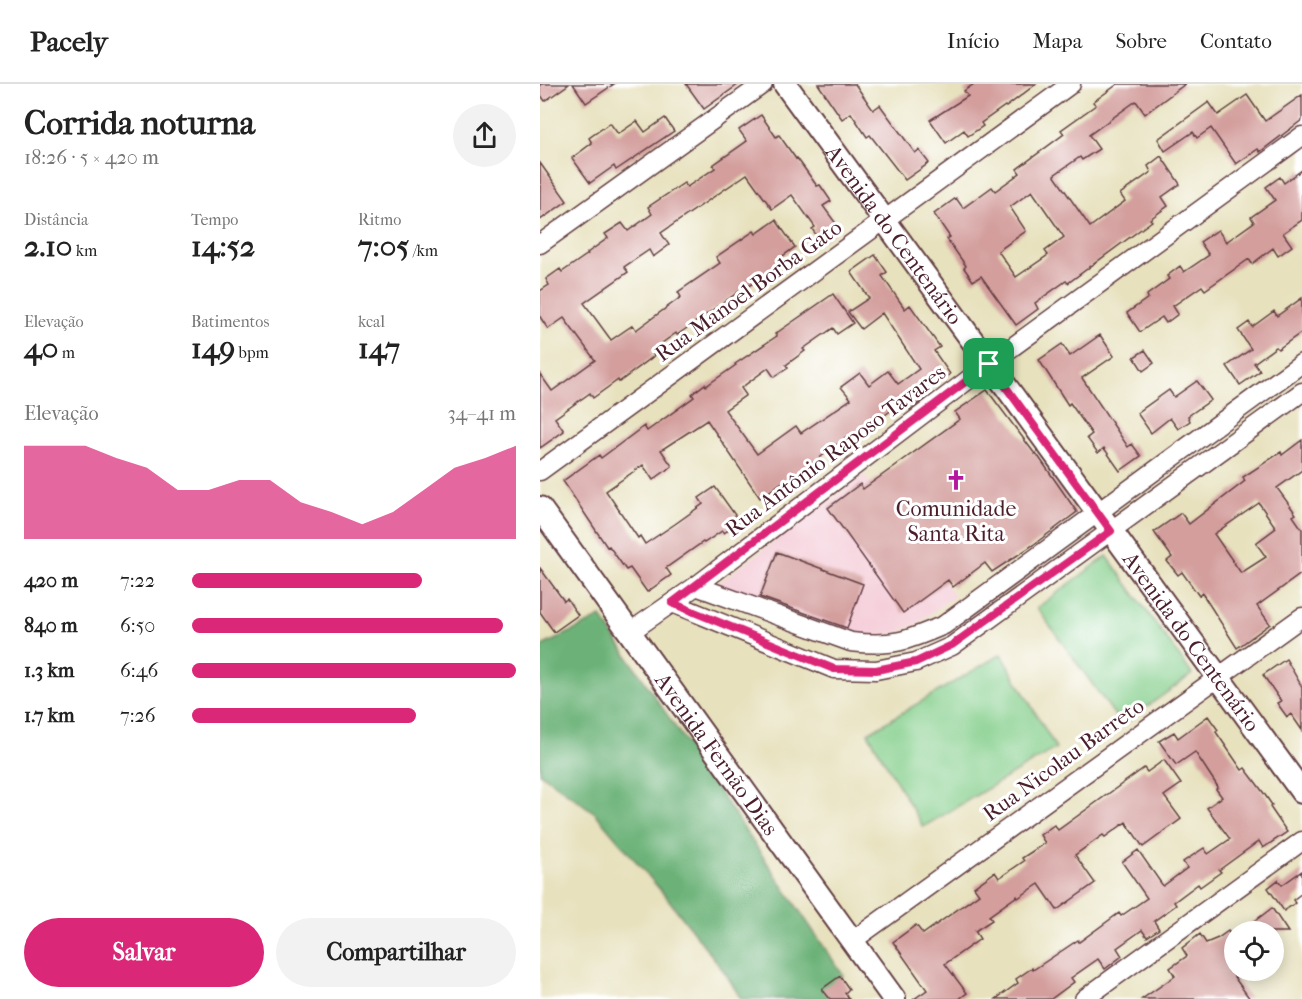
<!DOCTYPE html>
<html lang="pt">
<meta charset="utf-8">
<style>
:root{--surface:#fff;--page:#f2f2f2;--text:#222;--muted:#767676;--line:#e0e0e0;--accent:#db2777}
body{margin:0;font-family:"IM FELL French Canon",serif;background:var(--page);color:var(--text);height:100vh;display:flex;flex-direction:column;font-size:22px;white-space:nowrap}
*{box-sizing:border-box;margin:0}
p{font-size:20px;color:var(--muted)}
.icon{flex:none;width:33px;height:33px;fill:none;stroke:currentColor;stroke-width:2;stroke-linecap:round;stroke-linejoin:round}
.map{position:relative;flex:1;overflow:hidden}
.panel{display:flex;flex-direction:column;background:var(--surface);width:540px}
.panel>*{flex:none}
.tools{position:absolute;left:684px;top:837px;display:grid;gap:12px}
.tools a{display:grid;place-items:center;width:60px;height:60px;border-radius:50%;background:var(--surface);box-shadow:0 3px 15px #0003;font-size:30px}
.pin{position:absolute;display:grid;place-items:center;width:51px;height:51px;color:#fff;margin:-26px;border-radius:12px;box-shadow:0 3px 9px #0006}
.round{display:grid;place-items:center;flex:none;width:63px;height:63px;border-radius:32px;background:var(--page)}
.head{display:flex;align-items:center;justify-content:space-between;height:102px;padding:0 24px}
h1{font-size:33px;font-weight:700;line-height:45px}
.stats{display:grid;grid-template-columns:repeat(3,1fr);gap:9px;height:102px;padding:6px 24px}
.stats div{display:grid;align-content:center}
.stats b{font-size:30px;font-weight:700}
.stats small{font-size:16px;font-weight:400}
.stats p{font-size:16px}
.chart{height:168px;padding:12px 24px}
.chart p{display:flex;justify-content:space-between}
.chart svg{width:100%;height:108px;margin-top:6px;fill:var(--accent);opacity:.7}
.action{display:flex;gap:12px;margin-top:auto;padding:12px 24px}
.action a{flex:1;height:69px;border-radius:36px;background:var(--accent);color:#fff;font-size:24px;font-weight:700;line-height:69px;text-align:center}
.action a+a{background:var(--page);color:var(--text)}
ul{padding:0 24px;list-style:none;font-size:20px}
li{display:grid;grid-template-columns:96px 72px 1fr;align-items:center;height:45px}
li i{height:15px;border-radius:8px;background:var(--accent)}
header{display:flex;align-items:center;gap:36px;box-sizing:border-box;height:84px;padding:0 30px;background:var(--surface);border-bottom:2px solid var(--line)}
header strong{font-size:28px}
nav{display:flex;gap:33px;margin-inline-start:auto;font-size:21px}
main{display:flex;flex:1;min-height:0}
.map>svg:first-child{display:block}
</style>
<header>
<strong>Pacely</strong>
<nav><a>Início</a><a>Mapa</a><a>Sobre</a><a>Contato</a></nav>
</header>
<main>
<section class="panel">
<div class="head"><div><h1>Corrida noturna</h1><p>18:26 · 5 × 420 m</p></div><a class="round"><svg class="icon" aria-label="share" viewBox="0 0 24 24"><path d="M12 15V3M7 8l5-5 5 5M5 13v7h14v-7"/></svg></a></div>
<div class="stats">
<div><p>Distância</p><b>2.10<small> km</small></b></div>
<div><p>Tempo</p><b>14:52</b></div>
<div><p>Ritmo</p><b>7:05<small> /km</small></b></div>
</div>
<div class="stats">
<div><p>Elevação</p><b>40<small> m</small></b></div>
<div><p>Batimentos</p><b>149<small> bpm</small></b></div>
<div><p>kcal</p><b>147</b></div>
</div>
<div class="chart"><p><span>Elevação</span>34–41 m</p>
<svg viewBox="0 0 160 44" preserveAspectRatio="none"><path d="M0 44V6L10 6L20 6L30 11L40 15L50 24L60 24L70 20L80 20L90 29L100 33L110 38L120 33L130 24L140 15L150 11L160 6V44z"/></svg>
</div>
<ul>
<li><b>420 m</b>7:22<i style="width:71%"></i></li>
<li><b>840 m</b>6:50<i style="width:96%"></i></li>
<li><b>1.3 km</b>6:46<i style="width:100%"></i></li>
<li><b>1.7 km</b>7:26<i style="width:69%"></i></li>
</ul>
<div class="action"><a>Salvar</a><a>Compartilhar</a></div>
</section>
<div class="map">
<svg width="762" height="915" viewBox="0 0 762 915">
<rect width="100%" height="100%" fill="#fff"/>
<filter id="ink" filterUnits="userSpaceOnUse"><feTurbulence type="fractalNoise" baseFrequency=".0167" numOctaves="2"/><feDisplacementMap in="SourceGraphic" scale="12" xChannelSelector="R" yChannelSelector="G"/><feConvolveMatrix kernelMatrix="1 2 1 2 8 2 1 2 1" color-interpolation-filters="sRGB"/></filter>
<filter id="wash" filterUnits="userSpaceOnUse"><feTurbulence type="fractalNoise" baseFrequency=".008" numOctaves="4" result="noise"/><feDisplacementMap in="SourceGraphic" scale="24" xChannelSelector="R" yChannelSelector="G"/><feGaussianBlur stdDeviation="1.35" result="paint"/><feColorMatrix in="noise" values="0 0 0 0 0 0 0 0 0 0 0 0 0 0 0 0 0 1.4 0 .05"/><feComposite in="paint" operator="in"/></filter>
<g filter="url(#wash)">
<rect width="100%" height="100%" fill="#e7e1bd"/>
<path fill="#f5cfda" d="M324,391L415,512L377,540L358,549L340,552L322,553L178,503V499Z"/>
<path fill="#85cf8c" stroke="#68775c" stroke-width="1.5" d="M567,472L652,590L582,641L497,524Z
M461,570L516,664L383,743L328,649Z"/>
<path fill="#6cb278" stroke="#5b6852" stroke-width="1.5" d="M61,533L303,891L288,915H201L186,890L128,815L55,729L0,689V563Z"/>
<g id="blocks">
<path fill="#d39e9c" fill-rule="evenodd" d="M0,0H29L5,17L0,10Z
M33,0H74L46,19Z
M146,0H199L164,25Z
M278,0H315L333,26L340,21L375,69L379,66L389,79L365,96L330,51L327,53L311,29L302,35Z
M434,0H496L466,23L465,22L441,39L443,42L428,52L424,46L406,59L390,36L428,12L424,7Z
M578,0H645L605,30L596,17L549,51L559,65L542,76L540,73L514,91L550,143L585,117L580,110L611,88L608,82L621,72L640,100L622,113L628,122L610,135L612,137L528,199L526,197L495,219L498,225L476,241L441,192L433,197L424,184L426,182L407,155L410,153L394,130L416,114L423,124L452,103L455,107L480,89L477,85L524,50L521,46L556,21L553,18ZM492,107L524,153L505,167L508,171L476,193L458,167L486,147L470,123Z
M707,11L725,37L762,11V36L720,68L718,65L696,80L671,44L657,54L653,48L625,67L618,55L669,18L678,31Z
M221,31L236,53L239,51L256,75L257,74L277,102L280,101L291,117L283,122L300,145L281,158L272,145L275,143L252,111L232,125L207,90L121,149L129,161L113,173L109,166L84,183L88,188L44,219L71,256L93,241L96,246L141,213L138,208L180,179L176,173L214,147L216,150L236,136L255,163L236,177L240,184L224,195L223,193L200,207L137,251L136,249L111,267L114,272L79,298L78,296L53,314L50,309L15,334L24,347L0,364V290L12,307L55,276L24,234L8,245L0,233V207L9,201L6,195L20,185L22,188L48,170L47,169L68,154L65,150L82,139L88,147L112,130L108,123L144,99L147,103L175,84L173,81L207,57L199,46Z
M125,34L134,47L76,86L74,82L50,99L32,74L52,59L49,54L70,39L78,50L97,37L105,48Z
M0,79L27,117L0,136Z
M762,86V136L743,149L752,162L738,172L733,164L712,180L709,175L665,206L662,202L633,222L638,230L626,239L622,233L600,248L587,229L608,214L607,211L629,195L627,192L640,182L644,188L669,171L660,158L678,146L686,158L714,138L711,133L735,116L726,103L740,93L744,99Z
M335,171L347,188L342,192L365,225L370,221L400,263L394,267L410,290L381,310L384,315L370,326L364,317L311,356L308,352L243,402L241,399L220,414L167,336L121,366L132,382L113,396L103,381L66,407L98,454L100,452L105,460L135,440L163,420L159,414L175,403L200,438L184,449L182,447L164,459L163,458L126,484L131,491L107,508L90,484L86,486L69,462L67,463L23,397L59,371L61,374L104,342L107,347L154,313L152,310L165,300L166,302L196,281L195,280L237,252L235,250L293,210L313,239L297,250L293,244L263,265L265,267L246,281L248,284L234,293L228,284L201,304L206,311L185,326L217,370L256,342L261,349L311,315L301,303L320,289L329,301L348,287L358,300L379,285L342,229L321,245L308,228L329,214L311,188Z
M762,214V248L738,265L736,263L714,279L720,287L700,301L687,282L711,265L698,246L709,238L712,243L734,227L737,232Z
M560,251L574,272L542,294L588,363L592,360L601,372L580,387L564,364L558,369L547,354L552,350L530,319L528,321L499,276L522,260L530,272Z
M605,266L614,279L603,287L594,273Z
M657,297L671,316L648,332L650,337L638,345L630,334L611,349L597,329L629,306L634,313Z
M447,306L495,370L496,369L537,428L493,461L452,488L445,479L413,503L408,496L363,529L288,424L320,400L323,405L420,335L415,328Z
M762,356V386L737,404L756,430L753,432L762,445V489L717,522L730,540L697,564L662,509L659,512L642,488L638,491L627,477L632,473L614,448L641,429L649,440L705,397L703,393L741,368L742,371ZM719,419L736,444L716,459L726,473L701,489L674,450Z
M237,468L323,500L307,544L220,513Z
M0,484L24,517L27,515L38,531L14,548L0,528Z
M746,575L762,603V646L751,630L747,633L737,619L741,617L723,591Z
M668,632L678,646L676,648L702,686L705,684L723,708L732,721L730,723L747,748L723,764L719,757L679,786L681,788L660,803L658,800L634,818L636,821L614,837L619,845L607,853L602,846L577,864L582,872L565,885L558,875L531,894L534,898L511,915H456L478,899L476,895L492,884L493,886L538,856L539,858L579,829L581,832L607,814L582,778L598,766L623,802L647,784L643,778L664,764L668,770L690,755L667,724L682,713L676,705L678,703L655,668L636,681L619,657L634,648L638,654Z
M624,676L641,700L624,712L641,735L603,763L586,738L565,753L563,751L535,771L555,799L517,826L499,800L478,814L477,812L449,832L452,836L435,847L440,855L405,880L427,909L419,915H374L387,906L353,858L376,841L383,850L439,810L434,803L455,788L459,794L484,777L482,774L505,759L500,751L514,741L518,746L604,684L607,688Z
M762,787V809L753,816L755,819L744,827L728,804L738,796L742,801Z
M732,824L748,848H700Z
M688,847L694,856V893L710,915H602L635,892L630,884L647,872L642,864L660,850L666,859L678,854Z
M300,892L309,905L305,909L309,915H290L282,905Z"/>
</g>
</g>
<g filter="url(#ink)">
<use href="#blocks" fill-opacity="0" stroke="#623c41" stroke-width="1.5"/>
<g fill="none" stroke-linecap="round" stroke-linejoin="round">
<g stroke="#623c41" stroke-width="21">
<path id="minor" d="M0,160L223,0
M0,387L531,0
M156,502L311,558C352,563 367,557 404,541L762,279
M132,519L294,585L336,586L376,578L412,562L762,308
M90,548L156,502L449,280L762,52
M312,857L762,533
M544,915L762,757"/>
</g>
<g stroke="#623c41" stroke-width="26">
<g id="tertiary">
<path id="s1" d="M245,0L762,708"/>
<path id="s2" d="M0,424L354,915"/>
</g>
</g>
<use href="#minor" stroke="#fff" stroke-width="18"/>
<use href="#tertiary" stroke="#fff" stroke-width="22"/>
</g>
</g>
<g fill="none" stroke-linecap="round" stroke-linejoin="round" filter="url(#ink)">
<g stroke="#fff" stroke-width="12">
<path id="route" d="M449,280L571,447L412,561L376,578L336,586L294,585L132,519Z"/>
</g>
<use href="#route" stroke="#db2777" stroke-width="8"/>
</g>
<defs>
<g id="church-bare" transform="scale(1.62)"><path d="M-1.2-6h2.4v3.5h3.3v2.4h-3.3V6h-2.4V-.1h-3.3v-2.4h3.3Z" fill="#b5179e" stroke="#fff" stroke-width="2.5" paint-order="stroke"/></g>
</defs>
<g fill-rule="evenodd">
<use href="#church-bare" x="416" y="396"/>
</g>
<g text-anchor="middle" stroke-width="6" stroke-linejoin="round" paint-order="stroke">
<g font-size="22" fill="#4a1f2b" stroke="#fff">
<text dy="8" stroke="none"><textPath href="#s1" startOffset="186">Avenida do Centenário</textPath></text>
<text transform="translate(208 206) rotate(-36)" y="8">Rua Manoel Borba Gato</text>
<text transform="translate(295 366) rotate(-37)" y="8">Rua Antônio Raposo Tavares</text>
<text dy="8" stroke="none"><textPath href="#s1" startOffset="690">Avenida do Centenário</textPath></text>
<text dy="8" stroke="none"><textPath href="#s2" startOffset="303">Avenida Fernão Dias</textPath></text>
<text transform="translate(523 675) rotate(-36)" y="8">Rua Nicolau Barreto</text>
</g>
<g font-size="22" fill="#4a1f2b" stroke="#fff">
<text x="416" y="432">Comunidade<tspan x="416" dy="25">Santa Rita</tspan></text>
</g>
</g>
</svg>
<div class="tools">
<a><svg class="icon" aria-label="locate" viewBox="0 0 24 24"><circle cx="12" cy="12" r="6"/><path d="M12 2v4M12 18v4M2 12h4M18 12h4"/></svg></a>
</div>
<div class="pin" style="left:449px;top:280px;background:#1e9e55"><svg class="icon" aria-label="arrive" viewBox="0 0 24 24"><path d="M6 21V4h12l-3 4 3 4H6"/></svg></div>
</div>
</main>
